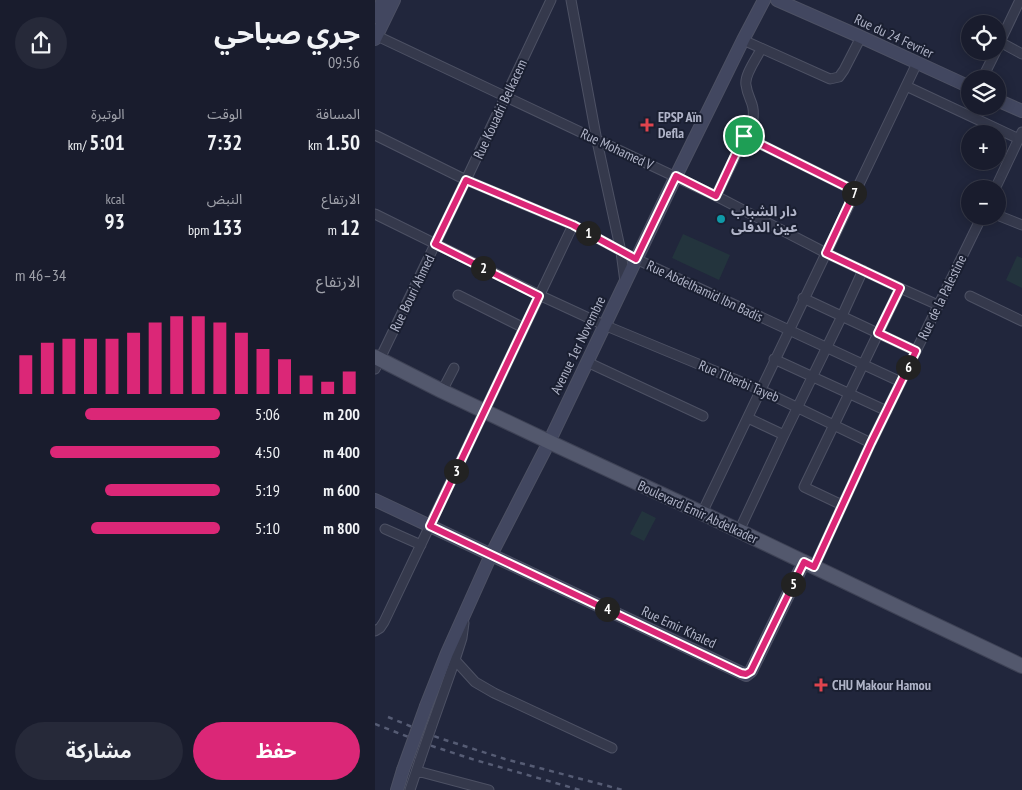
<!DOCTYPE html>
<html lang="ar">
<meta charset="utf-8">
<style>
:root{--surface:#191c2d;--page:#262939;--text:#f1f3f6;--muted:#9fa1aa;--line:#373a49;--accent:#db2777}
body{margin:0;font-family:"PT Sans Narrow","Noto Sans Arabic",sans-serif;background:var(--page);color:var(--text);direction:rtl;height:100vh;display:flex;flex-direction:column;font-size:19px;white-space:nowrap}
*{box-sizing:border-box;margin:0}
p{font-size:16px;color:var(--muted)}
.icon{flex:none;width:28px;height:28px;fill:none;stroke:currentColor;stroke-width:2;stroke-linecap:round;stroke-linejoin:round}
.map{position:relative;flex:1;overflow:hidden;direction:ltr}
.panel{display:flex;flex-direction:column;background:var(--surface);width:375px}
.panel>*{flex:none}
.tools{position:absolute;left:586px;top:15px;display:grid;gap:10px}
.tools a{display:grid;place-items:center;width:45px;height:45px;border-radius:50%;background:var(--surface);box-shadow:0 2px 12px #0003,0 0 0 1px var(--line);font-size:25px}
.pin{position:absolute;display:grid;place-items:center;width:42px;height:42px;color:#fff;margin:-21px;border:2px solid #fff;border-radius:50%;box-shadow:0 1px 5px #0007}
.km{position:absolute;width:25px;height:25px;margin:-12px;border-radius:50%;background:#222;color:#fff;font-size:14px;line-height:25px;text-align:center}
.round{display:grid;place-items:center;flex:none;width:52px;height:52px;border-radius:26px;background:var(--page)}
.head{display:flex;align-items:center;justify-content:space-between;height:85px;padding:0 15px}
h1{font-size:28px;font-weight:700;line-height:38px}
.stats{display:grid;grid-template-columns:repeat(3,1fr);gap:8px;height:85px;padding:5px 15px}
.stats div{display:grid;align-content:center}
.stats b{font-size:21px;font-weight:700}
.stats small{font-size:14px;font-weight:400}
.stats p{font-size:14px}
.chart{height:140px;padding:10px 15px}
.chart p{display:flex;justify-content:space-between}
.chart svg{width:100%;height:90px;margin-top:5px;stroke:var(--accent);stroke-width:6}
.cta{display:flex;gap:10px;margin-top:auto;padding:10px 15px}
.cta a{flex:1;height:58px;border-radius:30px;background:var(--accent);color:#fff;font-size:20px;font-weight:700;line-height:58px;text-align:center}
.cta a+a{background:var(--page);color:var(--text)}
ul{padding:0 15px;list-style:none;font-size:16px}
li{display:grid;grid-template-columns:80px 60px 1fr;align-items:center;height:38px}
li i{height:12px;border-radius:6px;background:var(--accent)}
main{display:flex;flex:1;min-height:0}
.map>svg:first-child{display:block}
</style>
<main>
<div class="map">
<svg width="647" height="790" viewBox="0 0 647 790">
<rect width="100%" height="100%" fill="#21263c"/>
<path fill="#23343d" d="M308,234L355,255L344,280L297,258Z
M642,256L647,258V288L631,280Z
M267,511L281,518L269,541L255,534Z"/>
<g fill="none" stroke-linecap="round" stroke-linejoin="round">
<g stroke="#4d5164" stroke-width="11">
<path id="street" d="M196,0L222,141L246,252L250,282
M0,35L341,196L451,253L525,288L563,305
M368,40L455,79L464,77L469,70L486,37
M625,42L647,54
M622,48L645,0
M607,79L621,51
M531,86L644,139
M0,135L91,180L198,225L261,259L526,382
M369,136L480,191
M620,189L647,132
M341,196L378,119C380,102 373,100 371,85C369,75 382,58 386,49
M0,214L164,295L229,325L386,390L496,443
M622,215L647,225
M83,295L149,328
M595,296L647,321
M428,298L541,351
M399,359L512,411
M212,362L328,416
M0,369L91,180L176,0
M67,391L79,368
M373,418L409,435
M467,505L429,487L525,288
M327,513L542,63
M10,529L46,545
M364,531L409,435L467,316L488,270
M439,567L496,443L607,216
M0,631L5,628L9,622L198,225
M80,660L100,682L119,693L237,748
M56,728L80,660L87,638L89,623
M42,771L114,790
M35,790L45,760"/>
</g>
<g stroke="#4d5164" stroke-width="14">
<path id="secondary" d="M402,0L486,37L595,87
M0,17L8,0
M0,39L19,0
M622,100L647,111
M0,500L371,675L376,671L429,562
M51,706L72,653L116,555L174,442L301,176L368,40L389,0
M22,790L28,770"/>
</g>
<g stroke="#3e4255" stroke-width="16">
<path id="primary" d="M0,357L67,391L185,447L327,513L529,610L647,666"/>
</g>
<use href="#street" stroke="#35394c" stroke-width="9"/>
<use href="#secondary" stroke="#424760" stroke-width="12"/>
<use href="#primary" stroke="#53586d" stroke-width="14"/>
<path stroke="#565c74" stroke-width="2.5" stroke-dasharray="5 5" stroke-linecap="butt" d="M13,717L64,738L130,759L248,790
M0,724L54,745L100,760L205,790"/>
<g stroke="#4d5164" stroke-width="11" stroke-linecap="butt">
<path id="street-bridge" d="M45,760L56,728"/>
</g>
<g stroke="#4d5164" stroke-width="14" stroke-linecap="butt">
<path id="secondary-bridge" d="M28,770L51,706"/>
</g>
<use href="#street-bridge" stroke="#35394c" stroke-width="9"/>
<use href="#secondary-bridge" stroke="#424760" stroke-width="12"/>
</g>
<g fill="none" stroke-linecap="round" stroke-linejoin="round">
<g stroke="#fff" stroke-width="10">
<path id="route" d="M369,136L480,191L451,253L525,288L503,333L541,351L496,443L439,567L429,562L376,671L371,674L366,673L55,526L164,296L60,244L91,180L198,225L261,259L301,176L341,196Z"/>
</g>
<use href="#route" stroke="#db2777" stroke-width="6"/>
</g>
<g fill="#e0444e" stroke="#1a1f31" stroke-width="2">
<path d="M269.5 117.5h5v5h5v5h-5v5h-5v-5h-5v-5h5z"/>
<path d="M443.5 677.5h5v5h5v5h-5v5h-5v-5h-5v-5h5z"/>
</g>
<circle fill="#0f9aa8" stroke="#1a1f31" stroke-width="2" cx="346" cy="219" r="5"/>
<g text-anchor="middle" stroke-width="4" stroke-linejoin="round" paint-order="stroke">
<g font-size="14" fill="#b0b4c8" stroke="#1a1f31">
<text transform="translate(519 36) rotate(25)" y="5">Rue du 24 Fevrier</text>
<text transform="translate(125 109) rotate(-65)" y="5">Rue Kouadri Belkacem</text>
<text transform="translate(242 149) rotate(25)" y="5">Rue Mohamed V</text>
<text transform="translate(330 291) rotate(25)" y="5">Rue Abdelhamid Ibn Badis</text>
<text transform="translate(37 293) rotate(-64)" y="5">Rue Bouri Ahmed</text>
<text transform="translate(567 297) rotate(-64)" y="5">Rue de la Palestine</text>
<text transform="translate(203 345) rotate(-64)" y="5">Avenue 1er Novembre</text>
<text transform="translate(364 381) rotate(23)" y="5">Rue Tiberbi Tayeb</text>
<text transform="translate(323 512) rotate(25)" y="5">Boulevard Emir Abdelkader</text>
<text transform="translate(304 627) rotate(25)" y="5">Rue Emir Khaled</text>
</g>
<g font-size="14" font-weight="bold" fill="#b0b4c8" stroke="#1a1f31" text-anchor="start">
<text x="283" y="122">EPSP Aïn<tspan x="283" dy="16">Defla</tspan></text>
<text x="356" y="216">دار الشباب<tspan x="356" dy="16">عين الدفلى</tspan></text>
<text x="457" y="690">CHU Makour Hamou</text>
</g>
</g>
</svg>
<div class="tools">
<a><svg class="icon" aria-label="locate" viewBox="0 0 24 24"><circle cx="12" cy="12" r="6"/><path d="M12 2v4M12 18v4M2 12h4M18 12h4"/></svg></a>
<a><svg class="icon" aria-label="layers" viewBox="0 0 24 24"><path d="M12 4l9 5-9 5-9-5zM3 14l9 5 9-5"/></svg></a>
<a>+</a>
<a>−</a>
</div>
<div class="pin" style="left:369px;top:136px;background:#1e9e55"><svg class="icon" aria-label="arrive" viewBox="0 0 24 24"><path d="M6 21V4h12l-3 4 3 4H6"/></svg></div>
<b class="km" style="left:213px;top:233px">1</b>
<b class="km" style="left:108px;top:268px">2</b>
<b class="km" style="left:81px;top:471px">3</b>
<b class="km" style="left:232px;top:609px">4</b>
<b class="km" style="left:418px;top:584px">5</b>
<b class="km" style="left:533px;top:367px">6</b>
<b class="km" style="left:479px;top:193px">7</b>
</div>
<section class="panel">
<div class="head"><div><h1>جري صباحي</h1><p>09:56</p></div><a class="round"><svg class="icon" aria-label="share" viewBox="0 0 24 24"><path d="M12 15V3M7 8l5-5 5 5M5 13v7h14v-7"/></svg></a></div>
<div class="stats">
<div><p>المسافة</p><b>1.50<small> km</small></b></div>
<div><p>الوقت</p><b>7:32</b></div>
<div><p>الوتيرة</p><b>5:01<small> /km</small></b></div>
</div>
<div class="stats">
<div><p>الارتفاع</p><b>12<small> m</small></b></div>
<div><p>النبض</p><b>133<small> bpm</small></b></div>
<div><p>kcal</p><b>93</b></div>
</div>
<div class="chart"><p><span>الارتفاع</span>34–46 m</p>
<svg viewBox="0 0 160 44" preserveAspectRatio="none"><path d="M5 44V25M15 44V19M25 44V17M35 44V17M45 44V17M55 44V14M65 44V9M75 44V6M85 44V6M95 44V9M105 44V14M115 44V22M125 44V27M135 44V35M145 44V38M155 44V33"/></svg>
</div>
<ul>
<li><b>200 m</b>5:06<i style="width:66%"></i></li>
<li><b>400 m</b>4:50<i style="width:83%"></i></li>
<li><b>600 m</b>5:19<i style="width:56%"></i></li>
<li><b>800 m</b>5:10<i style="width:63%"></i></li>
</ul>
<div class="cta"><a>حفظ</a><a>مشاركة</a></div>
</section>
</main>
